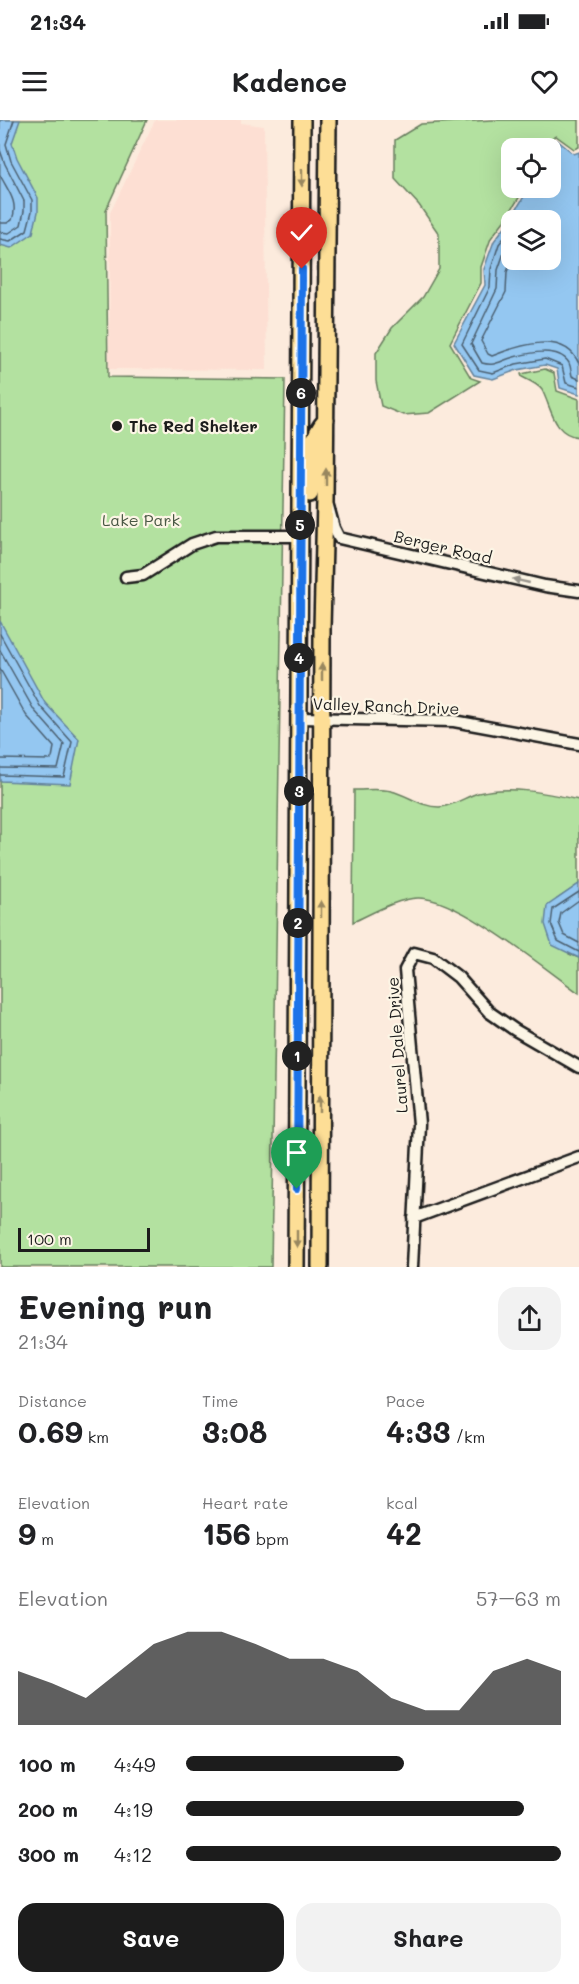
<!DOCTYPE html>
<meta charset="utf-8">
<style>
:root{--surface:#fff;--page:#f2f2f2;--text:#202124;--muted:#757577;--accent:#1c1c1c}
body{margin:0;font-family:Mali,sans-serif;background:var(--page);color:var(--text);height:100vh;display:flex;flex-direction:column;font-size:22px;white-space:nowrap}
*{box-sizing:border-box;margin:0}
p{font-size:20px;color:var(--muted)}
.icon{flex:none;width:33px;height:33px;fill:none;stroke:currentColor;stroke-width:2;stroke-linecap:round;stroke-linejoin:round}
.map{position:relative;height:1147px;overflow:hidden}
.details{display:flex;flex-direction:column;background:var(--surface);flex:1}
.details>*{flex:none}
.controls{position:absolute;left:501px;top:18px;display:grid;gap:12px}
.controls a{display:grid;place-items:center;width:60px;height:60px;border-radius:12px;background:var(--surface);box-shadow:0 6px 24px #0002;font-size:30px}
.scale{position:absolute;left:18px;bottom:15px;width:132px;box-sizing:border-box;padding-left:6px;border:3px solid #1c1c1c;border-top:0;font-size:16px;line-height:21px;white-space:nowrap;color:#1c1c1c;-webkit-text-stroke:4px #fcf5e5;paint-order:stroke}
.pin{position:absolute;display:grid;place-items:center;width:51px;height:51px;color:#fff;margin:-62px -26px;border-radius:50% 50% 50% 0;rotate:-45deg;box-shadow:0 0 6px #0007}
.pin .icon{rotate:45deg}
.km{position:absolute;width:30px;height:30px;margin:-15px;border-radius:50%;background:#222;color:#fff;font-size:16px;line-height:30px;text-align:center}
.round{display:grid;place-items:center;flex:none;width:63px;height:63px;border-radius:18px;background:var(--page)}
.overview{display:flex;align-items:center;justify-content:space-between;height:102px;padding:0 18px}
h1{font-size:33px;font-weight:700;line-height:45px}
.figures{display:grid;grid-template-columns:repeat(3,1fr);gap:9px;height:102px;padding:6px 18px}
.figures div{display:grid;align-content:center}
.figures b{font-size:30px;font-weight:700}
.figures small{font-size:16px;font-weight:400}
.figures p{font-size:16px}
.chart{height:168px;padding:12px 18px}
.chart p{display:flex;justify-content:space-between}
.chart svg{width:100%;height:108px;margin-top:6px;fill:var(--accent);opacity:.7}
.cta{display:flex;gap:12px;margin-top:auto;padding:12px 18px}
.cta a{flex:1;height:69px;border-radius:18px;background:var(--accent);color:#fff;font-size:24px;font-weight:700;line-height:69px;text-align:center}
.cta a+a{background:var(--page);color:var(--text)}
ul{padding:0 18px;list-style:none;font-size:20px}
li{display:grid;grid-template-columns:96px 72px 1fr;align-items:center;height:45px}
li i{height:15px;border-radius:8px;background:var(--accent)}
.status{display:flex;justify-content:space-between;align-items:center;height:42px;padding:0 30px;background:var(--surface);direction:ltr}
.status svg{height:16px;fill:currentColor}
header{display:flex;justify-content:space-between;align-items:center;height:78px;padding:0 18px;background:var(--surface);font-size:27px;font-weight:700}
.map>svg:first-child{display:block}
</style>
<div class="status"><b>21:34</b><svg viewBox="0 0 49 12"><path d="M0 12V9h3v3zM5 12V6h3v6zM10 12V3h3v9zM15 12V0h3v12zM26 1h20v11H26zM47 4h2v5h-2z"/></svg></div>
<header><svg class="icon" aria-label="menu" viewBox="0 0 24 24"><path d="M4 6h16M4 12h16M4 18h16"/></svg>Kadence<svg class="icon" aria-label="heart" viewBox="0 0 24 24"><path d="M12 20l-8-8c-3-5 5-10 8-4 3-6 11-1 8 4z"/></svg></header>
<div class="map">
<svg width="579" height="1147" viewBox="0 0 579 1147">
<rect width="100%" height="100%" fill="#fcebdd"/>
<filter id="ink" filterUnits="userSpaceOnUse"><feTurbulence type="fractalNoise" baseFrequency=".0167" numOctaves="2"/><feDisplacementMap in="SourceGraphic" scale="12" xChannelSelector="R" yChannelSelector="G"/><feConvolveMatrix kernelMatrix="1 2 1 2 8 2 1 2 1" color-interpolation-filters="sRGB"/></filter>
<g filter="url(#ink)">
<path fill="#fddfd3" d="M155,0H241V3L264,6L267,250L109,249L110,93Z"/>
<path fill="#b3e1a0" stroke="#687e5e" stroke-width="1.5" d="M0,0H147L106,90L108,257L285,259L271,1147H0Z
M492,0H579V27L574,29L556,16L534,28H512V68H525L507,97L491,118L481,147V163L450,223L471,258L480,261L429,293L403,295L381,286L376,261V233L392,208L423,177L439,149V114L419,85L395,59V20L421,4Z
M545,249L554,253L557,271L579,279V317C553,315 552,289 542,270C538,264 528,260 522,257L521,254Z
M354,670C366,670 380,668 391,671C408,675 421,687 439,687C452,687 465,677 478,673C510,665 547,673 579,680V764L557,779L569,834L579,838V873C545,849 458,777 418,778C396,779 373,793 353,802Z"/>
<path fill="#94c7f1" stroke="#64839c" stroke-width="1.5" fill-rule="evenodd" d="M0,0H20L12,23L17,38L38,78V92L33,113L11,128L0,125Z
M557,20L574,34L579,32V274L560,268L557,249L545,245L517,250L493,259L474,255L454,223L485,165L484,149L494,121L510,100L529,68H550V28H541ZM550,100V140H512V100Z
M0,501L45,583L79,619L70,664L0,661Z
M579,764V838L552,825L545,804L547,786Z"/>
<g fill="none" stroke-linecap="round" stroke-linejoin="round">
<path stroke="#4c6071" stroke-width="1.5" d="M0,30L5,44L24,81V91L21,105L9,113L0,112
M0,55C8,71 19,82 12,100L7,103H0
M512,108L499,124L491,149L490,167L462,224L479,250L493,253L516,244L545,239L562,246L566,263L579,267
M0,119L10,121L27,110L32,91V80L11,41L6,24L14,0
M512,120L506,127L498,150L497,169L471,224L482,243C496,247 501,240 514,237C529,233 558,226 569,243C571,247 571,252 572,256L579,259
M512,139L507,152L506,172L481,221L488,234L492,236C517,226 565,209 579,244
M0,514L40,586L72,622L64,657L0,655
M0,530L34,590L64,624L58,649L0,648
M0,549L26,595L54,627L52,638L50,640L0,639
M579,772L553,789L551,804L558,821L579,832
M579,780L561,793L559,803L564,815L579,823"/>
<g stroke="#1c1c1c" stroke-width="15">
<path id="street" d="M328,386L334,408L339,418L545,466L579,471
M126,457L143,455L192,424L216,416H300
M299,598L454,601L579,624
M414,1098L579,1037
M412,1147L419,1004L405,850L414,833L433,838L458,857L489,892L515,910L579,947"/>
</g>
<g stroke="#1c1c1c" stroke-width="20">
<path id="primary" d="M310,374C311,347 307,320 326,300
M296,1147L302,0
M320,1147L322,509L325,380L328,0"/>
</g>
<use href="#street" stroke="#fcf5e5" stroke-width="10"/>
<use href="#primary" stroke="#fdde96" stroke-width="15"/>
</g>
<defs><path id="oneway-solid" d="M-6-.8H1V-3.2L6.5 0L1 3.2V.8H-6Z" transform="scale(1.5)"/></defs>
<g fill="#98875f">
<use href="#oneway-solid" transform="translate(302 58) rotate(90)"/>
<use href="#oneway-solid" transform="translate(326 357) rotate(-90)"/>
<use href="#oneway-solid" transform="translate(322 552) rotate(-90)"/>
<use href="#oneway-solid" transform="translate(321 789) rotate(-90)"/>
<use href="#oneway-solid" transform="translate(320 984) rotate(-90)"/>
<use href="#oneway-solid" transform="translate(297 1119) rotate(90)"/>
</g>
<use fill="#97938b" href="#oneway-solid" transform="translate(521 461) rotate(-167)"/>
</g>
<g fill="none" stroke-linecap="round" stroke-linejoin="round" filter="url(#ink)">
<g stroke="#fff" stroke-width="12">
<path id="route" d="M297,1069L302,149"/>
</g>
<use href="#route" stroke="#1a73e8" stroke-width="8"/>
</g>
<circle fill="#1c1c1c" stroke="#fcf5e5" stroke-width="2" cx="117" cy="306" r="6"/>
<g text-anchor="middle" stroke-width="4.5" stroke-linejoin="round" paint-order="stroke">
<g font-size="16" font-weight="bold" fill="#1c1c1c" stroke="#fcf5e5" text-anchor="start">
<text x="129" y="312">The Red Shelter</text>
</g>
<g font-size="16" fill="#495744" stroke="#fcf5e5">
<text x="141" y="406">Lake Park</text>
</g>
<g font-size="16" fill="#1c1c1c" stroke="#fcf5e5">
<text transform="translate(443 427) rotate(13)" y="6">Berger Road</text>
<text transform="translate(386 586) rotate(2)" y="6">Valley Ranch Drive</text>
<text transform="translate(397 925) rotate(-94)" y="6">Laurel Dale Drive</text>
</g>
</g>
</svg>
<div class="controls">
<a><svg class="icon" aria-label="locate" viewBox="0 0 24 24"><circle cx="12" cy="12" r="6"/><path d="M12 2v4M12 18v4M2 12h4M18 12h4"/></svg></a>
<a><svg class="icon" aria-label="layers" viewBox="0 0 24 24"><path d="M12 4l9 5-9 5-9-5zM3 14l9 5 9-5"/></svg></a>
</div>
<div class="scale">100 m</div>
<div class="pin" style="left:297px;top:1069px;background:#1e9e55"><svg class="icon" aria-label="arrive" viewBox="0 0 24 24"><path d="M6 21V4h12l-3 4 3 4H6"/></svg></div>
<div class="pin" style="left:302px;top:149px;background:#d93025"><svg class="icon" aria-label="check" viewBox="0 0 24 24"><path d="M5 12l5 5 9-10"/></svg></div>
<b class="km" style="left:297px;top:936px">1</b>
<b class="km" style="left:298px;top:803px">2</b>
<b class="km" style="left:299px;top:671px">3</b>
<b class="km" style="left:299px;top:538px">4</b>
<b class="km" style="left:300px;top:405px">5</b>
<b class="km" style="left:301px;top:273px">6</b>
</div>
<section class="details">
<div class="overview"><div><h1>Evening run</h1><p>21:34</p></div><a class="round"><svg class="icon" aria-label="share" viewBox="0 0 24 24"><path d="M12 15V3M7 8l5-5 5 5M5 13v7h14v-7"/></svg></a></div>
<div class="figures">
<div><p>Distance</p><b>0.69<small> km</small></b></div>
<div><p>Time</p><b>3:08</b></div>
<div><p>Pace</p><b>4:33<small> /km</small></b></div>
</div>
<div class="figures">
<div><p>Elevation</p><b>9<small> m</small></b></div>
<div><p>Heart rate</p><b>156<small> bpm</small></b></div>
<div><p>kcal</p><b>42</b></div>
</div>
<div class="chart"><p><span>Elevation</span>57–63 m</p>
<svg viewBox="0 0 160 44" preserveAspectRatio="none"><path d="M0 44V22L10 27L20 33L30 22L40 11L50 6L60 6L70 11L80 17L90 17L100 22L110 33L120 38L130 38L140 22L150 17L160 22V44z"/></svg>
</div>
<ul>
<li><b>100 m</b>4:49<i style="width:58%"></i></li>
<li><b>200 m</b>4:19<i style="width:90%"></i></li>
<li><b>300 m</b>4:12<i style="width:100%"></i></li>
</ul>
<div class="cta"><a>Save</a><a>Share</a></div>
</section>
